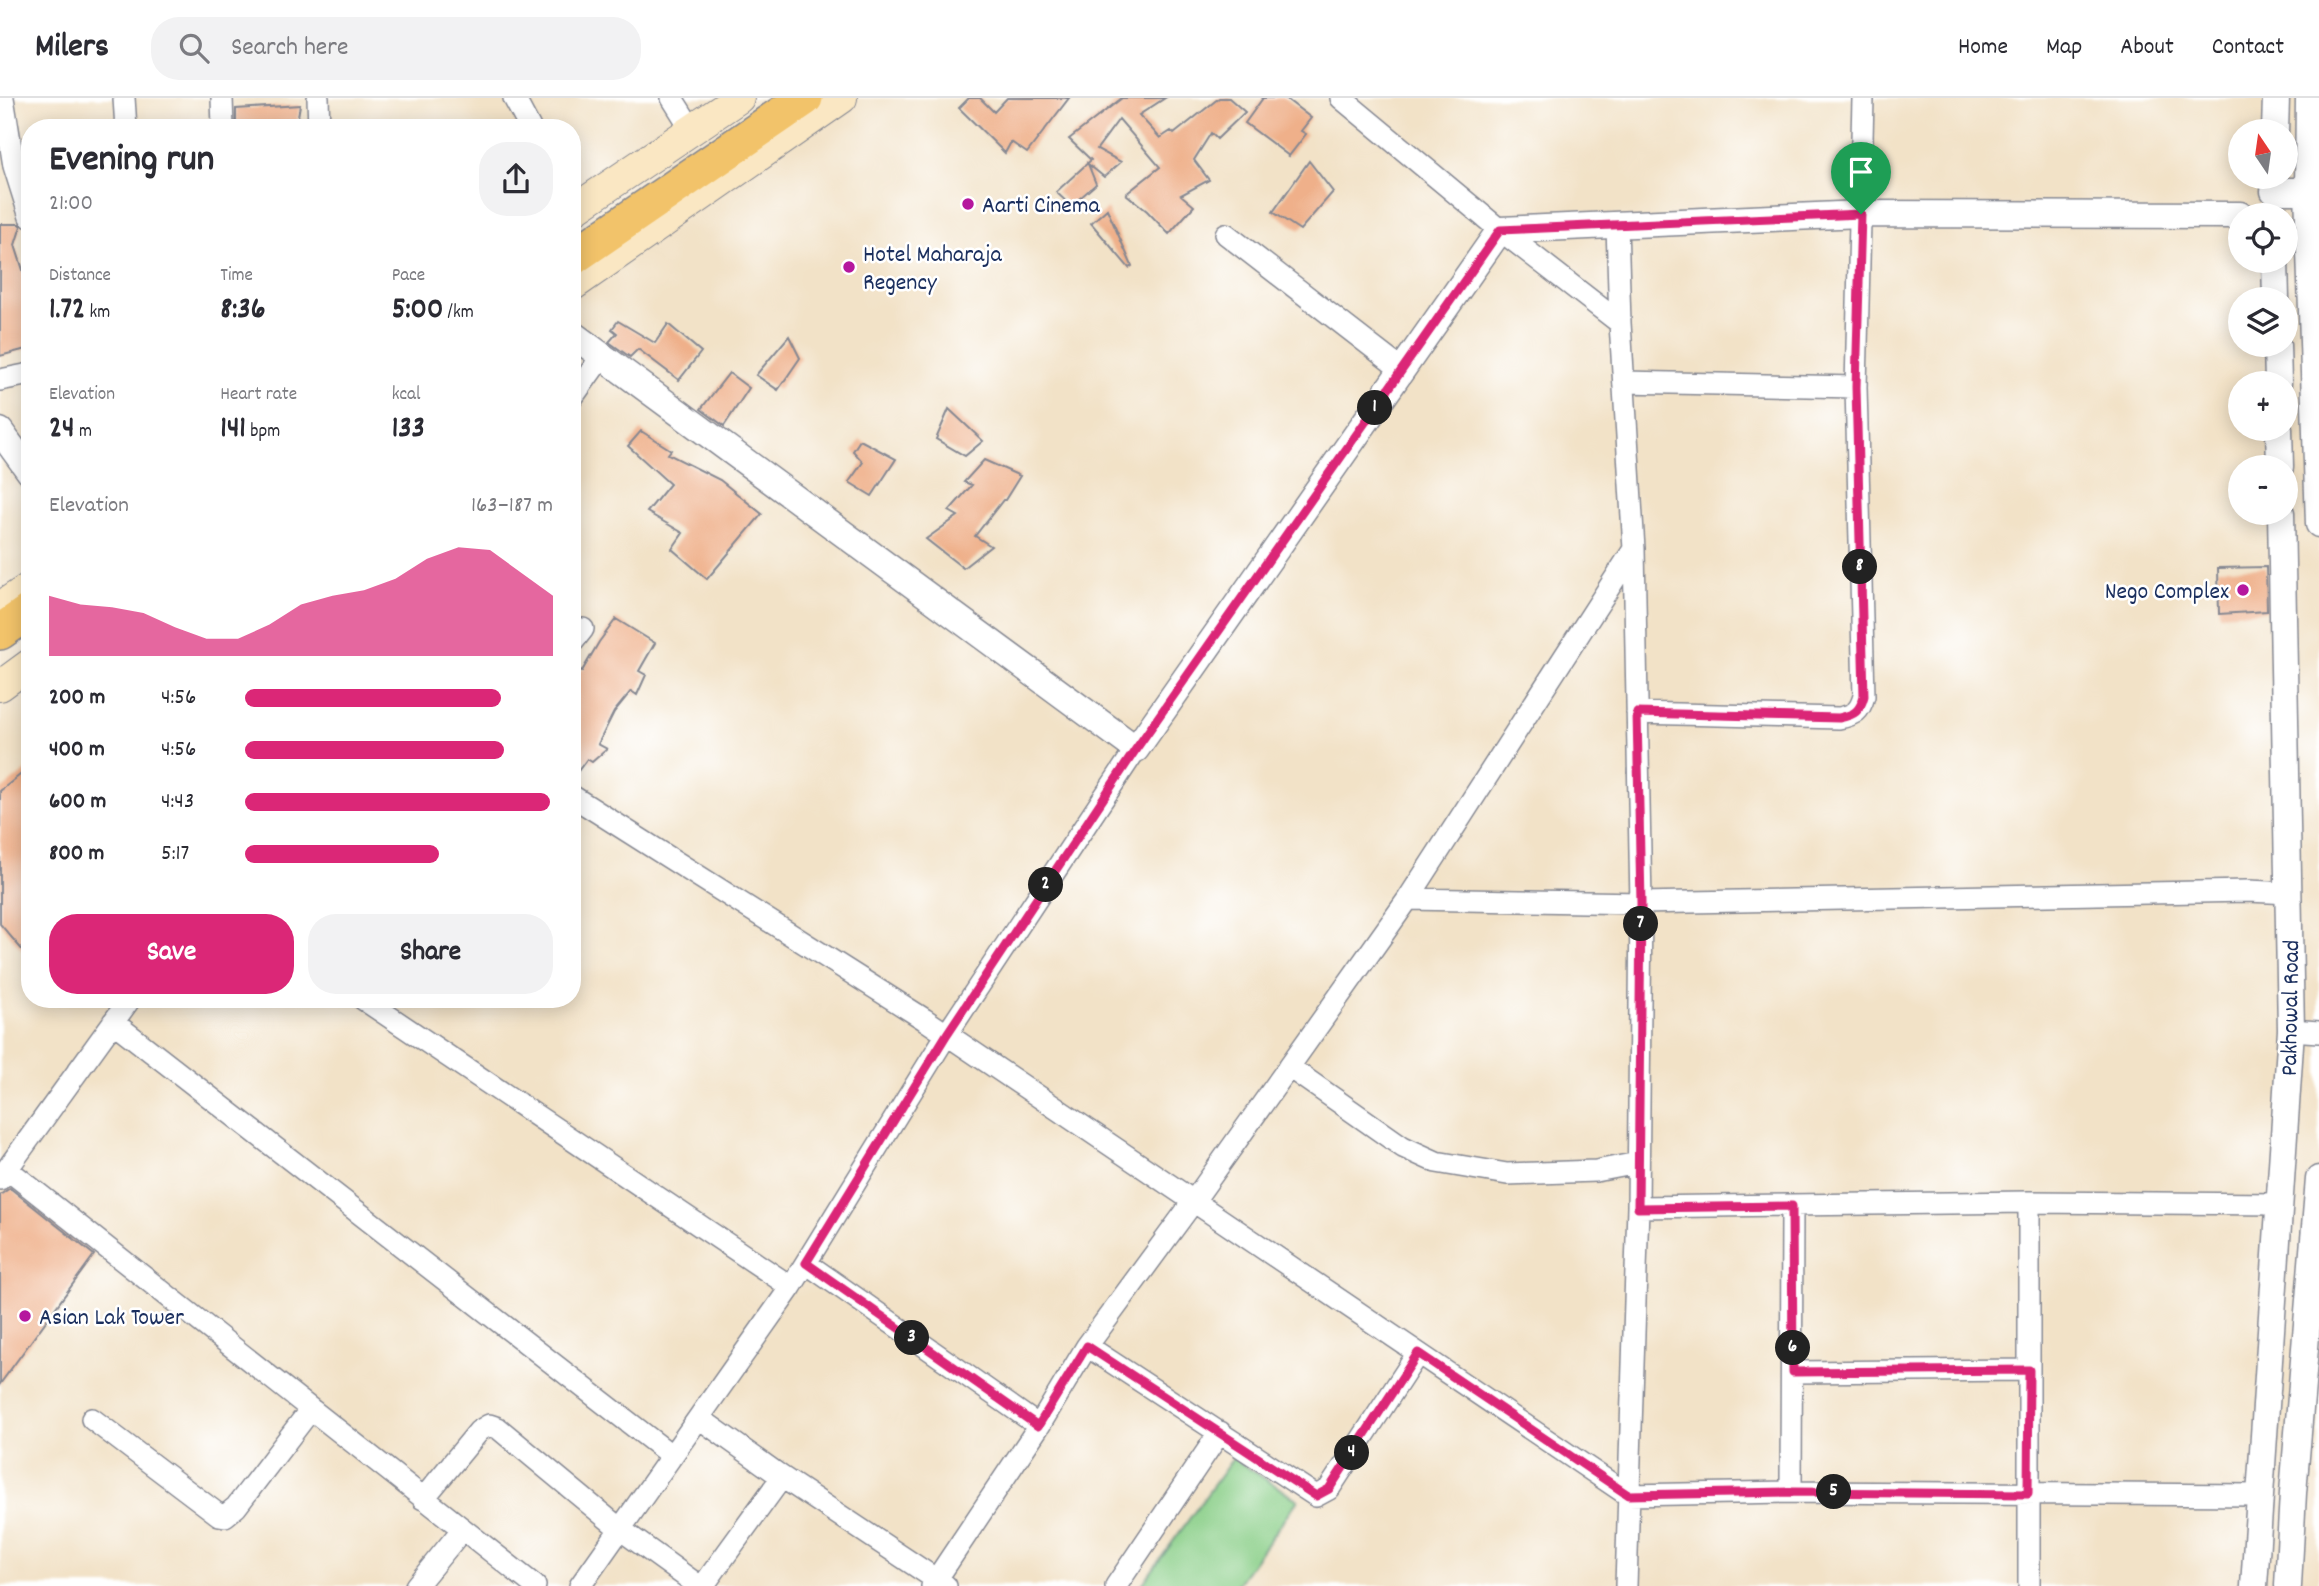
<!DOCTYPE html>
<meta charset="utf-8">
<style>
:root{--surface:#fff;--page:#f2f2f3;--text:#2b2b33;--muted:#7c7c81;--line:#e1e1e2;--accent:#db2777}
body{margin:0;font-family:Dekko,sans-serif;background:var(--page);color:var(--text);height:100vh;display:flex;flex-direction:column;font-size:26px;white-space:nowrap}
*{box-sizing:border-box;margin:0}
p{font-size:23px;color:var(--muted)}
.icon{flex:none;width:38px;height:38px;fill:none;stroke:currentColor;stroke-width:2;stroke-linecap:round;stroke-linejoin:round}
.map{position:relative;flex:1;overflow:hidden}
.side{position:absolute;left:21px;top:21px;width:560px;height:889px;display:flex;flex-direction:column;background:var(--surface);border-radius:28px;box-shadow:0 4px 18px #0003}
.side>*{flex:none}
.needle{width:46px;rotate:347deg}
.fabs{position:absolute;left:2228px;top:21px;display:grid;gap:14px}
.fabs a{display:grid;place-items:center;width:70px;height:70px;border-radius:50%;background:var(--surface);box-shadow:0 4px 18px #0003;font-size:35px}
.pin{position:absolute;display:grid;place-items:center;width:60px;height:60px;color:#fff;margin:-72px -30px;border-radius:50% 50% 50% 0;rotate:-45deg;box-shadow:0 0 7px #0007}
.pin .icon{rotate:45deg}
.km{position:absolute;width:35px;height:35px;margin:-18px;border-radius:50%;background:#222;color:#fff;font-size:19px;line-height:35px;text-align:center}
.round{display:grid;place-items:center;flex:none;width:74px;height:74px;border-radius:28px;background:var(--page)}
.headline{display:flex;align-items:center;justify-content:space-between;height:119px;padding:0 28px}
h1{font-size:38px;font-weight:800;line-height:52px}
.figures{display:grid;grid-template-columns:repeat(3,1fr);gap:10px;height:119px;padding:7px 28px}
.figures div{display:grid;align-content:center}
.figures b{font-size:30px;font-weight:800}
.figures small{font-size:19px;font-weight:400}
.figures p{font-size:19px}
.chart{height:196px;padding:14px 28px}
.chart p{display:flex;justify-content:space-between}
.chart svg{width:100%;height:126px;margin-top:7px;fill:var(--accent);opacity:.7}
.primary-button{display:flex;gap:14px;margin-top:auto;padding:14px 28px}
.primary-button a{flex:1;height:80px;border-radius:28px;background:var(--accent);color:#fff;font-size:28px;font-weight:800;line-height:80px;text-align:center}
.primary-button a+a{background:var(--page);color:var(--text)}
ul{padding:0 28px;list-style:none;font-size:23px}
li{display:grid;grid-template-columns:112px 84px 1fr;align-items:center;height:52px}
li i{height:18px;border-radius:9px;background:var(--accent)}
header{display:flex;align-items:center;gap:42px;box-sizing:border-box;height:98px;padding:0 35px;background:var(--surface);border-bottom:2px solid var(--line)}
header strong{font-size:33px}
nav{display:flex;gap:38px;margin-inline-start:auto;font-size:24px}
.search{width:490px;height:63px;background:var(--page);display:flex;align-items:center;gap:18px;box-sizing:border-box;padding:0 24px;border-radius:28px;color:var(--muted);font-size:26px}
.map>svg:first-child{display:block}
</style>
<header>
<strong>Milers</strong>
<div class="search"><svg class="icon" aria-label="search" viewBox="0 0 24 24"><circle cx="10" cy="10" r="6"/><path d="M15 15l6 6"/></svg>Search here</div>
<nav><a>Home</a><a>Map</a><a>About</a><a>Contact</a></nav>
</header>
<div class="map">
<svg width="2319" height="1488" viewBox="0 0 2319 1488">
<rect width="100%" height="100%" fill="#fff"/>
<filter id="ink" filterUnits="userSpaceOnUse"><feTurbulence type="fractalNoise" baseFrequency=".0143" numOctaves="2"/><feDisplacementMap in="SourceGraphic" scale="14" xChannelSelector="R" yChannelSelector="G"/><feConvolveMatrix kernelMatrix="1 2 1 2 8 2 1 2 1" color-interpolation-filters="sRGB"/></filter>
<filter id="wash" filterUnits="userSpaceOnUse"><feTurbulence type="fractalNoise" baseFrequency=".00686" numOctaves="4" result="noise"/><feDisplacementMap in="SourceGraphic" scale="28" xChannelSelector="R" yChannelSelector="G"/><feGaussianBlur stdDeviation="1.57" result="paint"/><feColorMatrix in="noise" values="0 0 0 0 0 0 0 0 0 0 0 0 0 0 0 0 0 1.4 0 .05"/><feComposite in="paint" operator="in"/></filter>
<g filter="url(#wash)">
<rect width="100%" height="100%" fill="#f2e2c7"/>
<path fill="#8acf88" stroke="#527f73" stroke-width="2" d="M1233,1360L1298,1402L1236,1488H1141Z"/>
<g id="blocks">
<path fill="#efb08a" d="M969,0H980L994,14L1007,0H1069L1027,55L1011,44L1005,55L959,10Z
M1122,0H1165L1139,17L1160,40L1171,33L1174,36L1219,0H1229L1245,14L1217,41L1211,35L1194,62L1209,82L1181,97L1194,108L1169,136L1147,113L1126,96L1160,69L1119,21L1097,51L1121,64L1104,79L1088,66L1096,86L1071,108L1056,94L1091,62L1069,41Z
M1263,0H1285L1311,20L1301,33L1306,36L1289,58L1245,25Z
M300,7L297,24L258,30H236V11Z
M1309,63L1333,94L1300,132L1273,114Z
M1107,111L1132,168L1129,170L1091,125Z
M0,126H19L21,128L15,147L30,194V250L0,258Z
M618,223L655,245L668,226L701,254L679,282L638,251L630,259L609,244L617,235L612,231Z
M789,238L800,260L778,292L756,277Z
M729,275L749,290L724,328L701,311Z
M949,311L983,343L965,358L936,341Z
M641,333L671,352L668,356L720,382L762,416L707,481L672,451L683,435L647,414L670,386L628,348Z
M860,342L896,361L872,398L849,384L863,364L853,353Z
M984,362L1020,378L1005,402H1003L975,438L991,448L963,470L926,441L958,418L949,413L972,387L964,384Z
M2266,469L2267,513L2219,516L2218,470Z
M616,521L655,545L639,573L646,577L637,597L631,593L614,614L598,646L607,651L592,664L587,661L572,681V581L577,570L582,573L599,544Z
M30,669V861L0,826V693Z
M10,1090L94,1157L0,1286V1097Z"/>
</g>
</g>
<g filter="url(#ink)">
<use href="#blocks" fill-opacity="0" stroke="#868892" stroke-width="2"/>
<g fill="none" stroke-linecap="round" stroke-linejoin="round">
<g stroke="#868892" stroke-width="24">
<path id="minor" d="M3,0L14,68L30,119
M124,0L126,30
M222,0L223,30
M318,0L319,30
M514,0L530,30
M672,0L692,32
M1341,0L1500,132L1620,225L1634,451L1641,805L1638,1109L1626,1488
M1617,127L1620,225
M1226,136L1402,272
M0,282L30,276
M1624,284L1856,289
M572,300L602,258
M572,545L583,531
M1637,615L1839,620C1855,617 1860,613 1864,598L1856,289L1863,0
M572,698L924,921L1628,1397L1791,1394L2258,1397
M1408,801L1641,805L2248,793L2290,795
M363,901L791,1189
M113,924L672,1358
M2291,932L2319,934
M1289,969L1403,1049L1436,1064L1507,1076L1596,1073L1638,1065
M7,1071L535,1488
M0,1081L130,901
M1638,1109L2029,1104L2280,1106
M806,1165L1039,1328
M1087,1248L1316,1398L1329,1391L1418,1255
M1793,1274L2029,1272
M699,1320L782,1379L946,1488
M92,1321L219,1417L225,1418L236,1409L311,1311
M1791,1394L1792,1108
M423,1401L479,1333L489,1327L498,1330L620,1431L699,1488
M416,1488L462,1432
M580,1488L791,1189L947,936L1136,651
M703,1488L782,1379
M932,1488L1039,1328L1087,1248L1193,1104L1408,801L1634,451
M1116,1488L1220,1334
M2029,1488V1104"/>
</g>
<g stroke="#868892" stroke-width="29">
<path id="tertiary" d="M2309,0L2308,92L2319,426
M2275,33L2276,0
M2274,93H2319
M2275,163L2276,201
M572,236L1136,651L1500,132L1861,116L2240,117
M2277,247L2278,285
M2279,331L2280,369
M0,333L30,374
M2254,1488L2291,932L2281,415
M2288,1488L2293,1395L2319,1081"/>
</g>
<g stroke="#868892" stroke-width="32">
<path id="secondary" d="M572,113L739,0
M572,188L842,0
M0,509L30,489
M0,588L30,566"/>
</g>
<g stroke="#868892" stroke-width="38">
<path id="primary" d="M572,160L805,0
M0,534L30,513"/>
</g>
<use href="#minor" stroke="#fff" stroke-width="21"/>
<use href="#tertiary" stroke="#fff" stroke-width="26"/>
<use href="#secondary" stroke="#fae7c3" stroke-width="30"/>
<use href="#primary" stroke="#f2c36a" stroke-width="35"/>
</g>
</g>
<g fill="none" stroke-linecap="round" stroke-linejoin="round" filter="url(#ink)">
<g stroke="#fff" stroke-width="14">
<path id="route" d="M1861,116L1856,289L1864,598C1860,613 1855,617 1839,620L1637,615L1641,805L1638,1110L1792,1108L1793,1274L2029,1272L2028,1396L1791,1394L1628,1397L1418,1255L1329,1391L1316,1398L1087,1248L1038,1328L806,1165L947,936L1136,651L1500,132Z"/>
</g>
<use href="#route" stroke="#db2777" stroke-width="9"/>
</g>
<g fill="#b5179e" stroke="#fff" stroke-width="2.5">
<circle cx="968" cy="106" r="7"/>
<circle cx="849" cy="169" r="7"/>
<circle cx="2243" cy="492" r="7"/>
<circle cx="25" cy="1218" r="7"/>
</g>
<g text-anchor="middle" stroke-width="5" stroke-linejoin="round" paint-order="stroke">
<g font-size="24" fill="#1b2f5e" stroke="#fff" text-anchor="start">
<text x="982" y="114">Aarti Cinema</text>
<text x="863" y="163">Hotel Maharaja<tspan x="863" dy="28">Regency</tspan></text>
<text x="2229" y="500" text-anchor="end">Nego Complex</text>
<text x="39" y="1226">Asian Lak Tower</text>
</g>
<g font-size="24" fill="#1b2f5e" stroke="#fff">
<text transform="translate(2289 910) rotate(-89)" y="8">Pakhowal Road</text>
</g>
</g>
</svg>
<div class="fabs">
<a><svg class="needle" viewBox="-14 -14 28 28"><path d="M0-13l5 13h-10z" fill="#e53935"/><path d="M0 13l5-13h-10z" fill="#7c7c81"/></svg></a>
<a><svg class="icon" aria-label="locate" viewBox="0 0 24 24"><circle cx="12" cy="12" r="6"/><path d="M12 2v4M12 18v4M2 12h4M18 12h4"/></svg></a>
<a><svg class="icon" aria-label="layers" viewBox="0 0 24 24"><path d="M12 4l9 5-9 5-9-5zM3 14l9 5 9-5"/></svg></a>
<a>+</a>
<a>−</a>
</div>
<div class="pin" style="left:1861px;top:116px;background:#1e9e55"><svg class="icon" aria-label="arrive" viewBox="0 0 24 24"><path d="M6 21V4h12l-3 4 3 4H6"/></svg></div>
<b class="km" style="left:1375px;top:310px">1</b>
<b class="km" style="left:1046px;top:787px">2</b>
<b class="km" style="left:912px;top:1240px">3</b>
<b class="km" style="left:1352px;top:1355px">4</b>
<b class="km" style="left:1834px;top:1394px">5</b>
<b class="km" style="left:1793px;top:1250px">6</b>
<b class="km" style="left:1641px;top:826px">7</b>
<b class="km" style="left:1860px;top:469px">8</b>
<section class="side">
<div class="headline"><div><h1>Evening run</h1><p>21:00</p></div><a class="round"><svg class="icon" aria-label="share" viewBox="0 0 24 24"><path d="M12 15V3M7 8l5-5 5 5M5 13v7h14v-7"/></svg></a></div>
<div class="figures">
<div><p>Distance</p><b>1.72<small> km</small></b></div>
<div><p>Time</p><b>8:36</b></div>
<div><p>Pace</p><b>5:00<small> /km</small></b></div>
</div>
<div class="figures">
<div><p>Elevation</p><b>24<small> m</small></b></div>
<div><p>Heart rate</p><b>141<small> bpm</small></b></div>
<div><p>kcal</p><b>133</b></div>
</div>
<div class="chart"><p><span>Elevation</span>163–187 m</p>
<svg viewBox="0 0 160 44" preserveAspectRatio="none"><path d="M0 44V23L10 26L20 27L30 29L40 34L50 38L60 38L70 33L80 26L90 23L100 21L110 17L120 10L130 6L140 7L150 15L160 23V44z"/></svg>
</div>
<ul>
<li><b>200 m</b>4:56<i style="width:83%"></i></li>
<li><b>400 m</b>4:56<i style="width:84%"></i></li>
<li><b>600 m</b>4:43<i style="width:99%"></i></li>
<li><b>800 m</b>5:17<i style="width:63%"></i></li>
</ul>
<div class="primary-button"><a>Save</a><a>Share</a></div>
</section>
</div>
